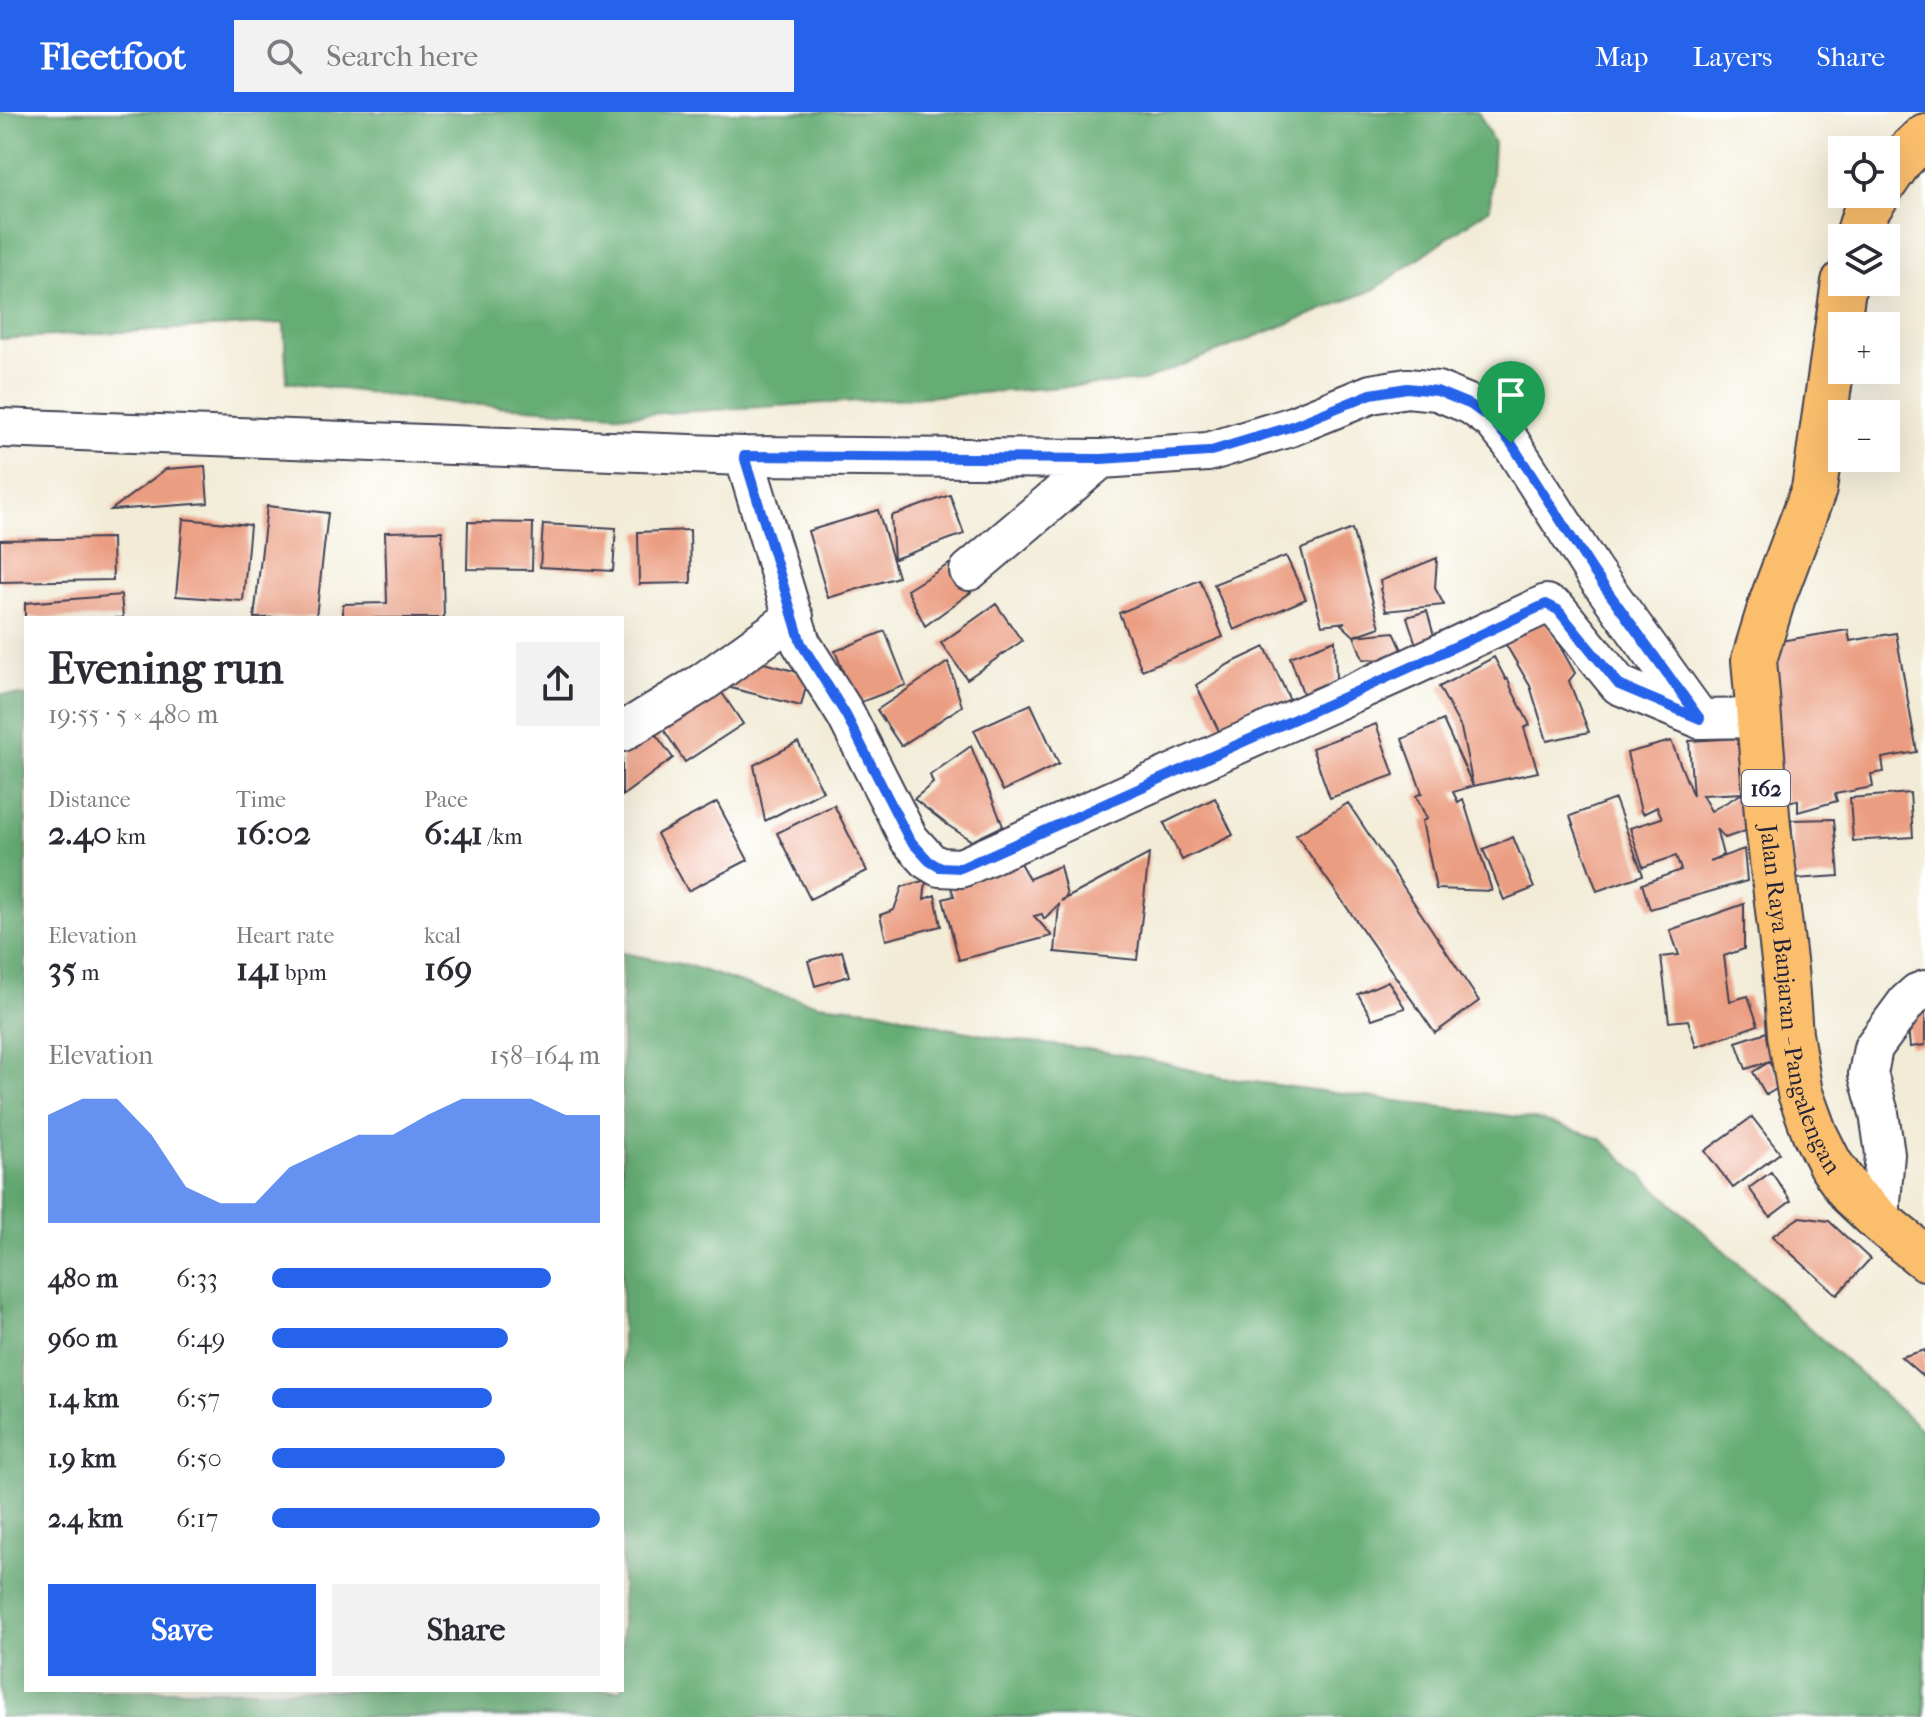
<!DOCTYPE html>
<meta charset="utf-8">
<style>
:root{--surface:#fff;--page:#f2f2f3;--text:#2b2b33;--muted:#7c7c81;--accent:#2563eb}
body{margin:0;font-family:"IM FELL French Canon",serif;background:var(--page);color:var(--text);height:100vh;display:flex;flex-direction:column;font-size:30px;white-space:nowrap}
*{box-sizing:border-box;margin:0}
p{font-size:26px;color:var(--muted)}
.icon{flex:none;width:44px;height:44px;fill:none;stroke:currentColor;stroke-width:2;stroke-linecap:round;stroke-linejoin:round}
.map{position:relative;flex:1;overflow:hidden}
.details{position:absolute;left:24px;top:504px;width:600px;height:1076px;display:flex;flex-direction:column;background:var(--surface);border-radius:0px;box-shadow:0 8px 32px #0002}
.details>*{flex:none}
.fabs{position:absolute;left:1828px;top:24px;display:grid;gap:16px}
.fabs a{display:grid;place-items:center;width:72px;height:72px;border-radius:0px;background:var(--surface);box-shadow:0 8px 32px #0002;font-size:40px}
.pin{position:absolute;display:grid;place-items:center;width:68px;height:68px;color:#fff;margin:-82px -34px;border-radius:50% 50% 50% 0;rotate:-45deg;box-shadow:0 0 8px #0007}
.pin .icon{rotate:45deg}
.round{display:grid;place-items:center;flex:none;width:84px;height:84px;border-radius:0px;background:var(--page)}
.head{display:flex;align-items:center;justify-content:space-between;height:136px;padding:0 24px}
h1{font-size:44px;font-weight:800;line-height:60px}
.figures{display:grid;grid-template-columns:repeat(3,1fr);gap:12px;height:136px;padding:8px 24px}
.figures div{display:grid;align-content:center}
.figures b{font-size:34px;font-weight:800}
.figures small{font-size:22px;font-weight:400}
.figures p{font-size:22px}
.chart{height:224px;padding:16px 24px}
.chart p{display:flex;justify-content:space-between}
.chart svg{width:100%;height:144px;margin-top:8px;fill:var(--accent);opacity:.7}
.button{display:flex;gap:16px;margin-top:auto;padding:16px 24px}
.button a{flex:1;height:92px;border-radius:0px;background:var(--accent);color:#fff;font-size:32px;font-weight:800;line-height:92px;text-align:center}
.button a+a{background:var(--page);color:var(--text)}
ul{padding:0 24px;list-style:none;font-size:26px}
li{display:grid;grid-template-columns:128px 96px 1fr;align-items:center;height:60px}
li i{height:20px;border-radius:10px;background:var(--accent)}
header{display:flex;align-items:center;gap:48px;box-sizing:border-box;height:112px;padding:0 40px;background:var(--accent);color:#fff}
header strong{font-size:38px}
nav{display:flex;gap:44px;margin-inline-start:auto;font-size:28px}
.search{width:560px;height:72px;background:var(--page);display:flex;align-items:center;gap:20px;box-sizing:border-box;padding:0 28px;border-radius:0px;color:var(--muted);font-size:30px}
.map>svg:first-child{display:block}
</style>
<header>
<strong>Fleetfoot</strong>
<div class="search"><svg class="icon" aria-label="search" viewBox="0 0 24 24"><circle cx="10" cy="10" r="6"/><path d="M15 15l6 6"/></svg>Search here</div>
<nav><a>Map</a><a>Layers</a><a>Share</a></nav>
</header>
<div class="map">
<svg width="1925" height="1605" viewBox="0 0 1925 1605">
<rect width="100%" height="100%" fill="#fff"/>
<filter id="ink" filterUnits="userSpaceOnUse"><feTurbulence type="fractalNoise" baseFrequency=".0125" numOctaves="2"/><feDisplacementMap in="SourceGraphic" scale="16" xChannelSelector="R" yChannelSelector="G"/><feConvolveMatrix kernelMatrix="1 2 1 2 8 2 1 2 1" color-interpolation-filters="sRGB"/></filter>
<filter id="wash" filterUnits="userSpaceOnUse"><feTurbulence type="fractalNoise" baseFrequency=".006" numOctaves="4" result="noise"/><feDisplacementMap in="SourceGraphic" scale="32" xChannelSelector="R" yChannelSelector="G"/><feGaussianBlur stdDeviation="1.8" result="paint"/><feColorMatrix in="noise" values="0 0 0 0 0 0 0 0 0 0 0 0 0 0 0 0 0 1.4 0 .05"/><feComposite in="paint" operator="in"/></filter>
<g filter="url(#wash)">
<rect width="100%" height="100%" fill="#f2ecd7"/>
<path fill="#66ad74" stroke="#446858" stroke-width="2" d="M0,0H1478L1494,31L1490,96L1375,177L1143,269L924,285L630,303L452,291L287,270L284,211L0,227Z
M0,582L26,584V1578H622V841L690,854L753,875L818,892L879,898L947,916L1011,928L1088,937L1151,948L1223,966L1541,1008L1601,1027L1925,1321V1605H0Z"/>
<g id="blocks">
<path fill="#eb9d81" d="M205,354L208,391L111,398L166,357Z
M950,383L964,422L894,447L891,404Z
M267,394L328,401L316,505L254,506Z
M878,398L898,465L828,486L808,419Z
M183,407L250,413L243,489L176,484Z
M468,410L533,411L532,458L467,457Z
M543,412L616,416L613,459L540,455Z
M1352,417L1380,515L1354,524L1394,520L1407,549L1363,547L1354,524L1341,512L1345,510L1322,513L1301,437Z
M690,418L691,471L639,472L638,420Z
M442,419L444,506H343V492L387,491L385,420Z
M112,426L113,468L0,470V428Z
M1286,444L1306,487L1234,518L1214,472Z
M1437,446L1435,476L1444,493L1386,499L1380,477L1382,476L1380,469Z
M949,452L971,480L925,514L907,478Z
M1200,468L1223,525L1142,558L1119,501Z
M121,483L123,506H25V491Z
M996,492L1022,529L967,567L941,531Z
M1427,499L1438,538L1419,542L1407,505Z
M1545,508L1575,561L1569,569L1589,620L1547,629L1530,574L1505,531Z
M1848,518L1850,529L1896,521L1917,640L1882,646L1884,660L1871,662L1873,675L1835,682L1837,689L1798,700V688L1786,690L1761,532Z
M885,519L906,573L856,592L835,539Z
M1335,528L1336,567L1307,592L1290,545Z
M1265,535L1295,599L1224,629L1196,573L1229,552Z
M1494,545L1506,568L1508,567L1512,578L1530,613L1524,616L1538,660L1473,674L1461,616L1439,575Z
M745,546L809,563L801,594L727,575Z
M948,550L962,594L901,634L877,598Z
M714,569L743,612L685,650L656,606Z
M1031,592L1059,652L1003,679L974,618Z
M1443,608L1473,674L1453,680L1458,690L1463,687L1492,779L1436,777L1422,709L1427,707L1416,684L1422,681L1402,627Z
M1376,612L1394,663L1330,686L1312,636Z
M649,613L673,646L622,684V633Z
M1740,626L1743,681L1702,683L1711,699L1743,681L1763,713L1725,726L1716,716L1723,743L1710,749L1744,737L1747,769L1650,797L1642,772L1681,758L1676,744L1643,755L1630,716L1662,706L1657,695L1643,702L1641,700L1627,641L1671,629L1693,684L1689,629Z
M798,630L823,679L765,709L754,653Z
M971,634L1003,714L972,729L949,714L914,687L933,671L930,663Z
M1910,681L1913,725L1853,729L1850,686Z
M1215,686L1233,723L1182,748L1164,711Z
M1615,687L1643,763L1597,779L1570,704Z
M717,690L748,748L688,779L657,722Z
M1348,691L1479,889L1435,921L1296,723Z
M834,693L867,759L810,787L777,721Z
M1834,707L1839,764L1795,767L1791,708Z
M1513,725L1534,776L1504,788L1483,737Z
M1149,742L1137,848L1055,840L1059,792L1044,807L1042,802L1034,804L1052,824L959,848L943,787L954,784L951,775L1020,751L1029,767L1060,754L1067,784L1061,789Z
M926,768L924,787L935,783L941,814L886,828L880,803L894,798L902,775Z
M1744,792V837L1724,844L1730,889L1748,884L1758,913L1696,935L1688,908L1669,910L1661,845L1679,843L1670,818Z
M842,839L849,864L815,874L808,849Z
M1388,869L1405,896L1372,907L1358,882Z
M1925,891V933L1910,935L1906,894Z
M1773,918L1783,945L1746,957L1736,930Z
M1769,950L1783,973L1766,983L1753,960Z
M1752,1005L1780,1041L1733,1076L1705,1039Z
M1771,1060L1791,1089L1770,1105L1749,1076Z
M1800,1105L1829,1109L1870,1147L1837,1183L1772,1124Z
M1925,1238V1266L1901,1245Z"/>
</g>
</g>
<g filter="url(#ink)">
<use href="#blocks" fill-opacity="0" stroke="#414052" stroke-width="2"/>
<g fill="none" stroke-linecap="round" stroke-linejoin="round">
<g stroke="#414052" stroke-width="42">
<path id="minor" d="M0,316L744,344L1101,347L1208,340L1290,315L1371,282L1407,276L1437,279L1471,293L1493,309L1511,331L1593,459L1700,607L1760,606
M744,344L801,531L846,603L909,727L929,749L939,755L961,756L1409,556L1546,492L1558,498L1619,573L1698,606
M969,459L1101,347
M622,620L702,571L794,505
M1881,1110V1090L1885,1042L1879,1001L1868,962L1873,936L1907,890L1917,881L1925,878"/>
</g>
<g stroke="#414052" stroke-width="48">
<g id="major">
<path d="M1886,69L1901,47L1925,24"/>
<path d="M1857,126L1865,101L1878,82"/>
<path id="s1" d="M1844,170L1814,377L1773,486L1754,548L1768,714L1785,857L1790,922L1800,981L1815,1022L1830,1052L1852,1083L1881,1110L1925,1146"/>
</g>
</g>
<use href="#minor" stroke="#fff" stroke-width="38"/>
<use href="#major" stroke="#fabe6d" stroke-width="44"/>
</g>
</g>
<g fill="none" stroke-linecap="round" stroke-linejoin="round" filter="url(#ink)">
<g stroke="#fff" stroke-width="16">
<path id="route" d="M1407,276L1437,279L1471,293L1493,309L1511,331L1593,459L1700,607L1619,573L1558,498L1546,492L1409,556L961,756L939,755L929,749L909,727L846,603L801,531L744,344L1101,347L1208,340L1290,315L1371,282Z"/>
</g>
<use href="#route" stroke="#2563eb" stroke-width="10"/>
</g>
<g text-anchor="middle" stroke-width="6" stroke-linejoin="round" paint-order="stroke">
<rect fill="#fff" stroke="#646476" stroke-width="2" x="1742" y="658" width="48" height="36" rx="6"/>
<g font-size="22" font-weight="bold" fill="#22223b">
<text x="1766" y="684">162</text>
</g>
<g font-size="24" fill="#22223b" stroke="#fff">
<text dy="8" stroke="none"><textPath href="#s1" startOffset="734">Jalan Raya Banjaran - Pangalengan</textPath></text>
</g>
</g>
</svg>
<div class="fabs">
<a><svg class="icon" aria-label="locate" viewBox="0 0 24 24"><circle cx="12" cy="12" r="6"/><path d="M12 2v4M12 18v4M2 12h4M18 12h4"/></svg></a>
<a><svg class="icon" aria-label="layers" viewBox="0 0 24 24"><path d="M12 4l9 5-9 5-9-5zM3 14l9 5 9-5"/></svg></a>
<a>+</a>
<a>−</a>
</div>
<div class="pin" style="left:1511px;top:331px;background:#1e9e55"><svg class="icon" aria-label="arrive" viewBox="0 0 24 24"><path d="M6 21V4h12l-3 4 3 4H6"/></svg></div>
<section class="details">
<div class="head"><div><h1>Evening run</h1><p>19:55 · 5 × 480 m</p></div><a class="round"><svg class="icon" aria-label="share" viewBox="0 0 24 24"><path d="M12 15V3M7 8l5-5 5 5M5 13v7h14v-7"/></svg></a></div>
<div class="figures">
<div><p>Distance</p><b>2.40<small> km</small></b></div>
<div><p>Time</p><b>16:02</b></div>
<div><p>Pace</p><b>6:41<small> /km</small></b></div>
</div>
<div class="figures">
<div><p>Elevation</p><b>35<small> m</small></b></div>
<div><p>Heart rate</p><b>141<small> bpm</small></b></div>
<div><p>kcal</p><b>169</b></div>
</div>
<div class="chart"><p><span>Elevation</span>158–164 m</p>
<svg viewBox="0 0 160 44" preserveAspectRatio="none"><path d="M0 44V11L10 6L20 6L30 17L40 33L50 38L60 38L70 27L80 22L90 17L100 17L110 11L120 6L130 6L140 6L150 11L160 11V44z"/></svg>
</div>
<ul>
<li><b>480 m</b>6:33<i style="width:85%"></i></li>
<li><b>960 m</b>6:49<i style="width:72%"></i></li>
<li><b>1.4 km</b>6:57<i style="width:67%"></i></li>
<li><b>1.9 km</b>6:50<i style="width:71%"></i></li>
<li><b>2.4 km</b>6:17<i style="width:100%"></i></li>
</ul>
<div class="button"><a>Save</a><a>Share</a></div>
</section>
</div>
